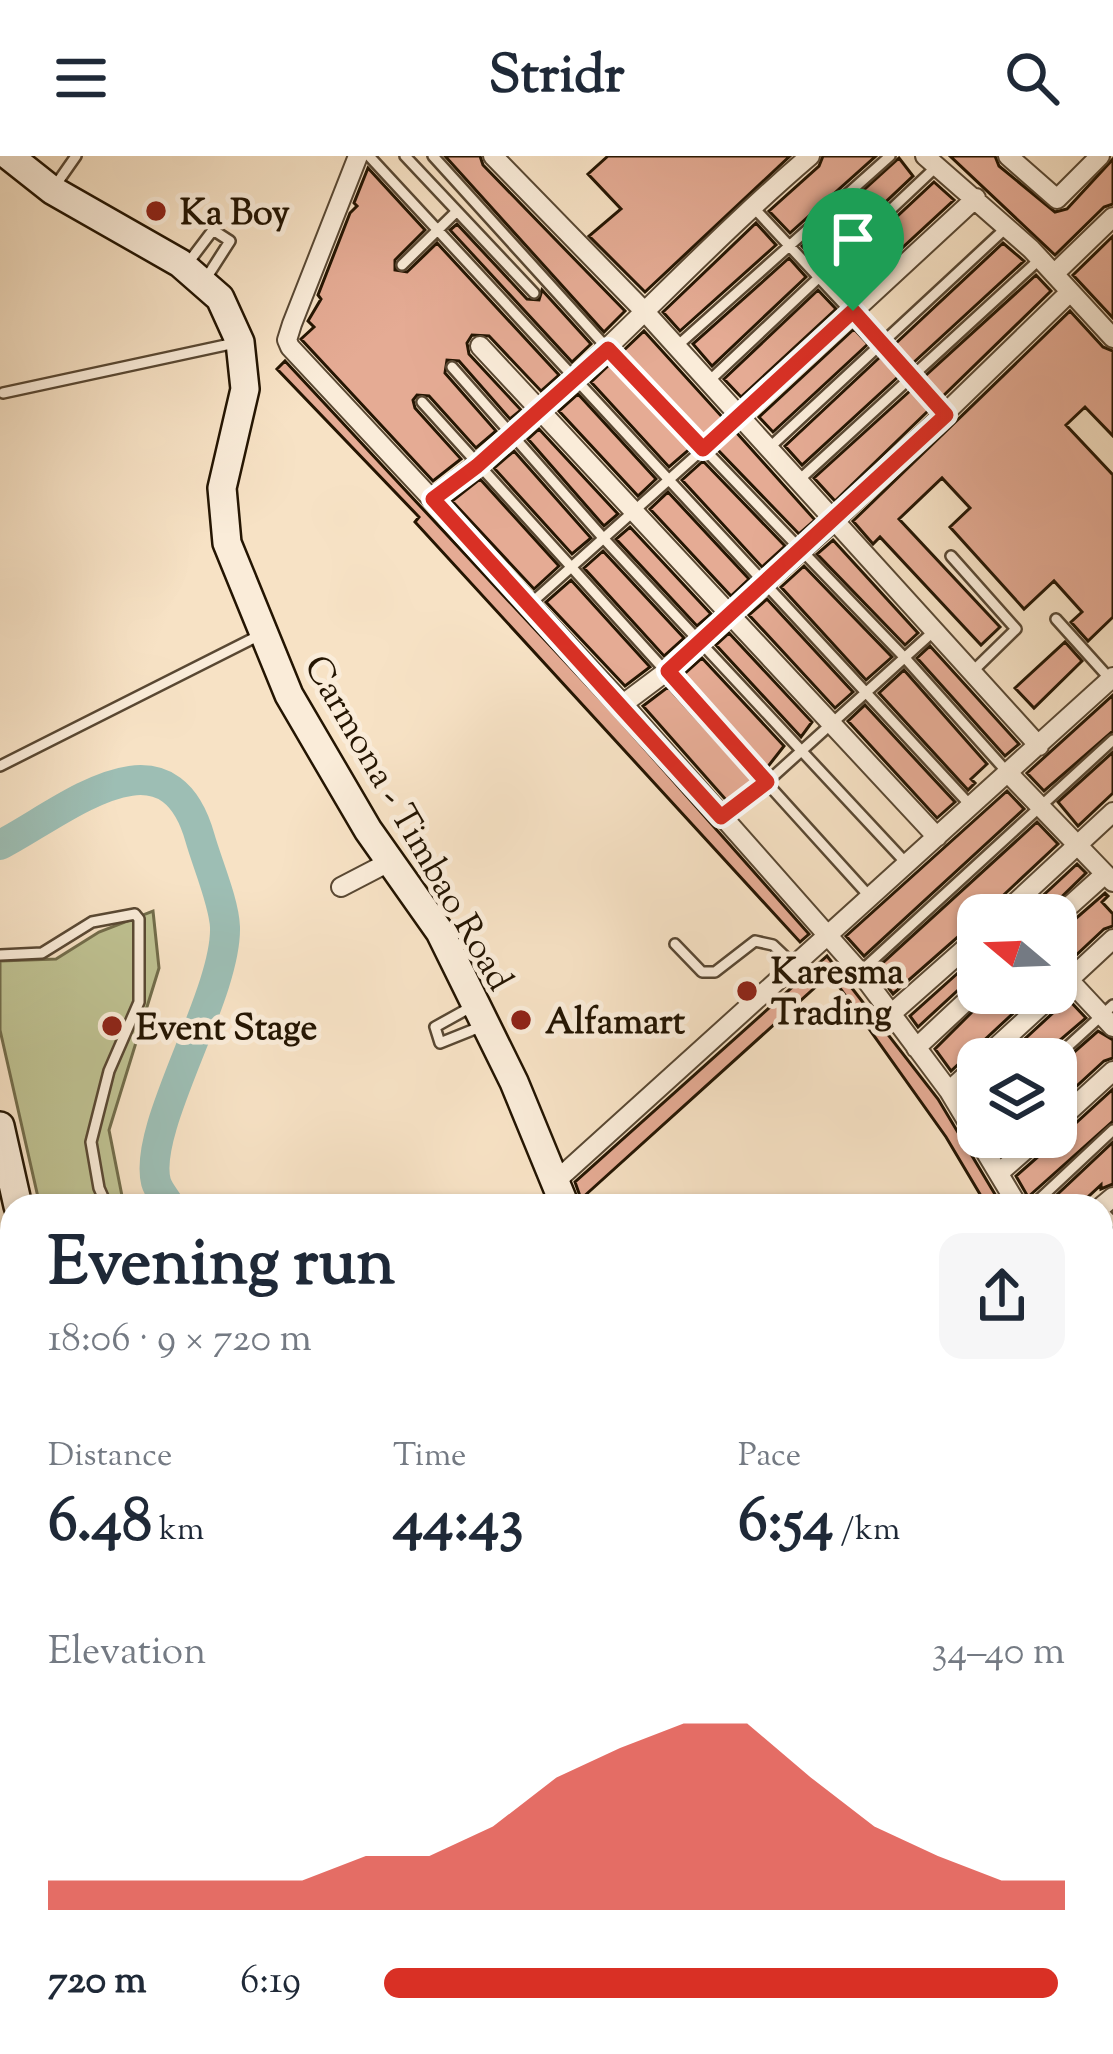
<!DOCTYPE html>
<meta charset="utf-8">
<style>
:root{--surface:#fff;--page:#f6f6f7;--text:#1f2937;--muted:#747a83;--accent:#d93025}
body{margin:0;font-family:"Sorts Mill Goudy",serif;background:var(--page);color:var(--text);height:100vh;display:flex;flex-direction:column;font-size:45px;white-space:nowrap}
*{box-sizing:border-box;margin:0}
p{font-size:39px;color:var(--muted)}
.icon{flex:none;width:66px;height:66px;fill:none;stroke:currentColor;stroke-width:2;stroke-linecap:round;stroke-linejoin:round}
.map{position:relative;flex:1;overflow:hidden}
.details{position:absolute;left:0px;top:1038px;width:1113px;height:861px;display:flex;flex-direction:column;background:var(--surface);border-radius:36px 36px 0 0;box-shadow:0 3px 9px #0004}
.details>*{flex:none}
.needle{width:78px;rotate:289deg}
.tools{position:absolute;left:957px;top:738px;display:grid;gap:24px}
.tools a{display:grid;place-items:center;width:120px;height:120px;border-radius:24px;background:var(--surface);box-shadow:0 3px 9px #0004;font-size:60px}
.pin{position:absolute;display:grid;place-items:center;width:102px;height:102px;color:#fff;margin:-123px -51px;border-radius:50% 50% 50% 0;rotate:-45deg;box-shadow:0 0 12px #0007}
.pin .icon{rotate:45deg}
.round{display:grid;place-items:center;flex:none;width:126px;height:126px;border-radius:24px;background:var(--page)}
.summary{display:flex;align-items:center;justify-content:space-between;height:204px;padding:0 48px}
h1{font-size:66px;font-weight:700;line-height:90px}
.metrics{display:grid;grid-template-columns:repeat(3,1fr);gap:18px;height:204px;padding:12px 48px}
.metrics div{display:grid;align-content:center}
.metrics b{font-size:60px;font-weight:700}
.metrics small{font-size:33px;font-weight:400}
.metrics p{font-size:33px}
.chart{height:336px;padding:24px 48px}
.chart p{display:flex;justify-content:space-between}
.chart svg{width:100%;height:216px;margin-top:12px;fill:var(--accent);opacity:.7}
ul{padding:0 48px;list-style:none;font-size:39px}
li{display:grid;grid-template-columns:192px 144px 1fr;align-items:center;height:90px}
li i{height:30px;border-radius:15px;background:var(--accent)}
header{display:flex;justify-content:space-between;align-items:center;height:156px;padding:0 48px;background:var(--surface);font-size:54px;font-weight:700}
.map>svg:first-child{display:block}
</style>
<header><svg class="icon" aria-label="menu" viewBox="0 0 24 24"><path d="M4 6h16M4 12h16M4 18h16"/></svg>Stridr<svg class="icon" aria-label="search" viewBox="0 0 24 24"><circle cx="10" cy="10" r="6"/><path d="M15 15l6 6"/></svg></header>
<div class="map">
<svg width="1113" height="1898" viewBox="0 0 1113 1898">
<rect width="100%" height="100%" fill="#f7e2c5"/>
<filter id="stains"><feTurbulence type="fractalNoise" baseFrequency=".00167" numOctaves="4"/><feColorMatrix values="0 0 0 0 .2 0 0 0 0 .09 0 0 0 0 .02 0 0 0 .5 -.17"/></filter>
<radialGradient id="worn" r=".72"><stop offset=".6" stop-color="#630" stop-opacity="0"/><stop offset="1" stop-color="#630" stop-opacity=".3"/></radialGradient>
<path fill="#bfc292" stroke="#726c4a" stroke-width="3" d="M153,755L159,812L109,974L124,1050H40L0,874V805L56,803L99,776Z
M12,1568V1887H350L348,1898H0V1586Z"/>
<g fill="none" stroke-linecap="round" stroke-linejoin="round">
<path stroke="#9dbeb4" stroke-width="30" d="M0,689C64,656 167,565 200,682C207,707 224,746 225,771C227,839 142,971 156,1026C158,1034 166,1043 170,1050
M747,1898L753,1887"/>
</g>
<path fill="#e5ab94" stroke="#241502" stroke-width="3" d="M445,0H480L483,9L625,155L604,176Z
M608,0H790L645,136L589,80L621,53L588,18Z
M823,0H876L790,77L769,55L819,10Z
M950,0H995L999,10L1055,56L1067,53L1113,3V48L1104,51L1055,99Z
M899,2L913,20L819,109L802,90Z
M368,12L425,74L395,104V114L407,116L437,87L559,219L541,235L489,180L472,179L467,187L469,198L521,254L510,263L459,205L447,204L445,217L496,275L476,292L429,240L417,239L413,244L415,252L461,303L433,325L301,183L314,171L308,165L321,143L318,139L350,57L357,50L354,47Z
M934,26L954,44L849,141L831,122Z
M756,67L776,89L680,175L663,156Z
M457,68L527,143L539,144L542,134L591,188L572,206L450,74Z
M1113,80V162L1073,119Z
M1003,87L1024,105L912,208L894,189Z
M789,102L806,121L712,210L693,188Z
M1036,119L1051,135L942,241L924,221Z
M818,134L836,153L741,241L724,223Z
M1070,155L1103,191L1113,195V280L1085,251L1066,269L1113,319V461L1088,485L1071,466L1082,456L1054,425L1024,453L950,371L970,352L942,322L899,363L1000,471L981,489L880,381L873,388L853,365Z
M854,173L868,188L773,276L759,261Z
M644,175L724,263L704,280L623,195Z
M880,201L899,220L802,309L785,290Z
M285,205L613,557L809,778L800,786L415,366L419,361L277,213Z
M610,208L691,292L669,311L591,226Z
M911,234L930,253L835,345L814,322Z
M578,238L656,323L638,340L559,255Z
M539,273L618,358L604,370L528,283Z
M736,276L815,364L799,378L717,293Z
M514,295L591,382L572,398L494,312Z
M703,305L785,390L762,411L682,324Z
M480,323L559,410L534,433L452,345Z
M668,336L749,423L731,440L650,353Z
M630,371L711,458L697,470L616,383Z
M833,384L918,477L905,489L817,398Z
M603,395L684,482L664,500L584,412Z
M804,410L892,501L866,524L781,431Z
M571,424L650,511L625,530L546,446Z
M767,443L853,536L835,552L749,459Z
M729,477L812,566L801,581L716,489Z
M1065,486L1082,505L1034,552L1015,532Z
M930,490L1019,588L1005,600L917,502Z
M702,502L784,590L766,613L682,520Z
M904,514L987,608L971,623L975,627L968,634L879,537Z
M668,531L753,625L727,645L643,550Z
M1113,539V575L1044,635L1027,617Z
M865,549L955,646L937,662L848,565Z
M1113,596V637L1078,670L1058,646Z
M1007,635L1024,653L864,800L846,780Z
M1037,666L1058,688L993,749L989,759H978V768L969,771L893,838L875,814Z
M1077,708L1086,717L1043,759H1022Z
M1105,737L1108,740L1102,746L1113,758V770L1104,773L1056,818V775L1065,772Z
M978,799V821L969,824L918,871L910,860Z
M827,800L938,943L1002,1050H987L946,981L830,818L581,1043L575,1026Z
M991,837H1035L951,915L935,893Z
M1068,843L1086,862L1038,903H1003Z
M1098,875L1113,884V902L1104,905L1056,949V912Z
M1113,933V965L1028,1041L1016,1020L1049,991L1053,981L1065,977Z
M1113,986V1028L1101,1033V1029L1078,1050H1045Z
M10,1448L12,1520L8,1533L0,1537V1477Z"/>
<g fill="none" stroke-linecap="round" stroke-linejoin="round">
<g stroke="#594833" stroke-width="14">
<path id="lane" d="M369,0L971,650
M405,0L534,137
M433,0L608,193L905,502L1008,617
M55,30L76,0
M754,52L947,259
M188,107L213,74L230,85L205,124
M402,109L456,56
M676,191L890,0
M452,211L605,384L907,708
M708,226L936,11
M3,237L235,187
M422,246L870,741
M769,292L1007,71
M798,325L1040,103
M951,400L1016,473L972,516
M529,449L740,260
M1056,463L1110,523
M0,610L258,480
M721,661L767,626L934,475
M675,788L702,816H715L755,785L773,789L793,808
M0,799L42,797L92,766L135,758L139,763V846L109,915L91,986L99,1032L107,1050
M860,816L1113,584
M471,851L435,871L440,887L480,871
M1054,903L1113,849
M1032,1050L1113,974
M1101,1053L1113,1066
M1101,1119L1113,1108
M1101,1181L1113,1170"/>
</g>
<g stroke="#594833" stroke-width="22">
<path id="street" d="M358,0L292,168L287,184L290,191L623,548L860,816L949,935L1018,1050
M493,0L646,157L1039,590
M925,0L1031,93L1113,182
M1008,0L1057,43L1100,0
M1054,118L1113,61
M480,190L937,681
M740,260L976,42
M433,342C571,242 681,110 810,0
M623,548L667,515L835,364L1070,136
M1008,617L1113,726
M341,731L393,704
M1002,759L1113,656
M1056,762L1105,718
M1069,824L1113,871
M1056,836L1113,783
M891,858L978,781
M916,892L978,834
M983,903L1055,837
M949,935L978,908
M1056,967L1113,915
M999,1017L1040,981
M557,1024L1113,521
M1101,1051L1113,1041
M1101,1188L1113,1204
M621,1887L662,1895
M383,1898L385,1887"/>
</g>
<g stroke="#241502" stroke-width="32">
<path id="secondary" d="M9,0L52,34L180,107L220,142L240,186L245,233L222,332L227,387L289,539L368,674L440,776L514,926L565,1050
M0,970L18,1050
M0,1571L12,1550
M1101,1619L1113,1622"/>
</g>
<use href="#lane" stroke="#faecd9" stroke-width="9"/>
<use href="#street" stroke="#faecd9" stroke-width="18"/>
<use href="#secondary" stroke="#faecd9" stroke-width="27"/>
</g>
<g fill="none" stroke-linecap="round" stroke-linejoin="round">
<g stroke="#fff" stroke-width="24">
<path id="route" d="M853,155L946,259L668,515L767,626L721,661L433,343L477,310L608,193L703,293Z"/>
</g>
<use href="#route" stroke="#d93025" stroke-width="15"/>
</g>
<g fill="#8f2418" stroke="#faecd9" stroke-width="4.5">
<circle cx="156" cy="55" r="12"/>
<circle cx="747" cy="835" r="12"/>
<circle cx="521" cy="864" r="12"/>
<circle cx="112" cy="870" r="12"/>
</g>
<g text-anchor="middle" stroke-width="10" stroke-linejoin="round" paint-order="stroke">
<g font-size="36" font-weight="bold" fill="#241502" stroke="#faecd9" text-anchor="start">
<text x="180" y="68">Ka Boy</text>
<text x="771" y="827">Karesma<tspan x="771" dy="41">Trading</tspan></text>
<text x="545" y="877">Alfamart</text>
<text x="136" y="883">Event Stage</text>
</g>
<g font-size="36" fill="#241502" stroke="#faecd9">
<text transform="translate(410 666) rotate(60)" y="13">Carmona - Timbao Road</text>
</g>
</g>
<rect width="100%" height="100%" filter="url(#stains)"/>
<rect width="100%" height="100%" fill="url(#worn)"/>
</svg>
<div class="tools">
<a><svg class="needle" viewBox="-14 -14 28 28"><path d="M0-13l5 13h-10z" fill="#e53935"/><path d="M0 13l5-13h-10z" fill="#747a83"/></svg></a>
<a><svg class="icon" aria-label="layers" viewBox="0 0 24 24"><path d="M12 4l9 5-9 5-9-5zM3 14l9 5 9-5"/></svg></a>
</div>
<div class="pin" style="left:853px;top:155px;background:#1e9e55"><svg class="icon" aria-label="arrive" viewBox="0 0 24 24"><path d="M6 21V4h12l-3 4 3 4H6"/></svg></div>
<section class="details">
<div class="summary"><div><h1>Evening run</h1><p>18:06 · 9 × 720 m</p></div><a class="round"><svg class="icon" aria-label="share" viewBox="0 0 24 24"><path d="M12 15V3M7 8l5-5 5 5M5 13v7h14v-7"/></svg></a></div>
<div class="metrics">
<div><p>Distance</p><b>6.48<small> km</small></b></div>
<div><p>Time</p><b>44:43</b></div>
<div><p>Pace</p><b>6:54<small> /km</small></b></div>
</div>
<div class="chart"><p><span>Elevation</span>34–40 m</p>
<svg viewBox="0 0 160 44" preserveAspectRatio="none"><path d="M0 44V38L10 38L20 38L30 38L40 38L50 33L60 33L70 27L80 17L90 11L100 6L110 6L120 17L130 27L140 33L150 38L160 38V44z"/></svg>
</div>
<ul>
<li><b>720 m</b>6:19<i style="width:99%"></i></li>
</ul>
</section>
</div>
